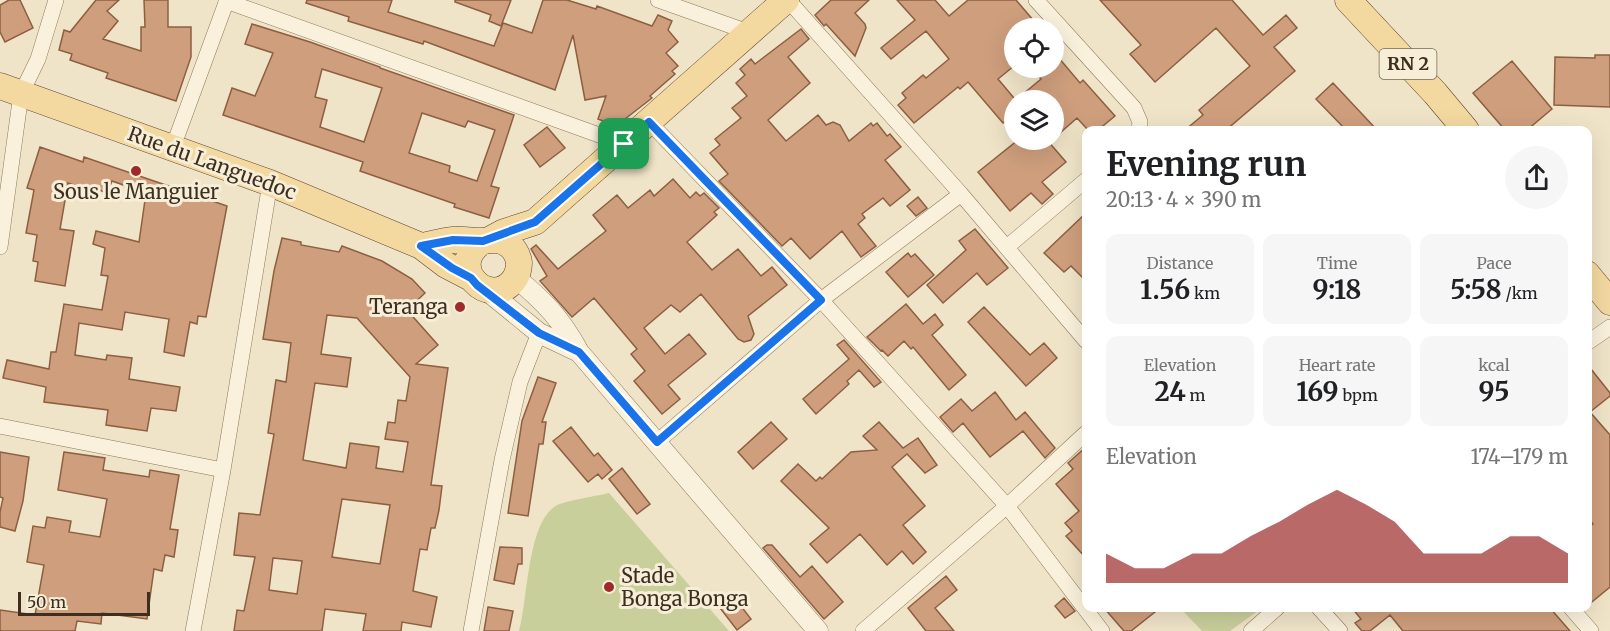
<!DOCTYPE html>
<meta charset="utf-8">
<style>
:root{--surface:#fff;--page:#f6f6f6;--text:#202124;--muted:#757577;--accent:#9e2a2b}
body{margin:0;font-family:Merriweather,serif;background:var(--page);color:var(--text);height:100vh;display:flex;flex-direction:column;font-size:22px;white-space:nowrap}
*{box-sizing:border-box;margin:0}
p{font-size:20px;color:var(--muted)}
.icon{flex:none;width:33px;height:33px;fill:none;stroke:currentColor;stroke-width:2;stroke-linecap:round;stroke-linejoin:round}
.map{position:relative;flex:1;overflow:hidden}
.panel{position:absolute;left:1082px;top:126px;width:510px;height:486px;display:flex;flex-direction:column;background:var(--surface);border-radius:12px;box-shadow:0 6px 24px #0002}
.panel>*{flex:none}
.fabs{position:absolute;left:1004px;top:18px;display:grid;gap:12px}
.fabs a{display:grid;place-items:center;width:60px;height:60px;border-radius:50%;background:var(--surface);box-shadow:0 6px 24px #0002;font-size:30px}
.scale{position:absolute;left:18px;bottom:15px;width:132px;box-sizing:border-box;padding-left:6px;border:3px solid #3d2e20;border-top:0;font-size:16px;line-height:21px;white-space:nowrap;color:#3d2e20;-webkit-text-stroke:4px #f7eed8;paint-order:stroke}
.pin{position:absolute;display:grid;place-items:center;width:51px;height:51px;color:#fff;margin:-26px;border-radius:12px;box-shadow:0 3px 9px #0006}
.round{display:grid;place-items:center;flex:none;width:63px;height:63px;border-radius:32px;background:var(--page)}
.overview{display:flex;align-items:center;justify-content:space-between;height:102px;padding:0 24px}
h1{font-size:33px;font-weight:700;line-height:45px}
.figures{display:grid;grid-template-columns:repeat(3,1fr);gap:9px;height:102px;padding:6px 24px}
.figures div{display:grid;align-content:center;border-radius:12px;background:var(--page);text-align:center}
.figures b{font-size:26px;font-weight:700}
.figures small{font-size:16px;font-weight:400}
.figures p{font-size:16px}
.chart{height:168px;padding:12px 24px}
.chart p{display:flex;justify-content:space-between}
.chart svg{width:100%;height:108px;margin-top:6px;fill:var(--accent);opacity:.7}
.map>svg:first-child{display:block}
</style>
<div class="map">
<svg width="1610" height="631" viewBox="0 0 1610 631">
<rect width="100%" height="100%" fill="#f0e4c8"/>
<path fill="#c9cf9b" d="M609,493L729,631H519C528,599 527,527 554,507C561,501 598,496 609,493Z
M1180,608H1262L1230,631H1202Z"/>
<path fill="#cf9f7d" stroke="#8d5f41" stroke-width="1.5" fill-rule="evenodd" d="M9,0H20L33,28L5,42L0,32V5Z
M96,0H119L107,11L118,21L103,39L141,51V27H145L144,0H168V27H191V57L176,101L106,78L108,73L70,60L72,54L59,50L64,30L70,32Z
M307,0H392L388,12L494,46L503,23L532,33L543,0H567L596,9L597,6L652,26L658,15L672,21L668,30L678,42L666,53L678,66L672,71L675,74L650,96L652,98L616,126L598,119L606,96L585,100L573,35L555,90L424,41L423,44L348,21L349,17L306,3Z
M455,0H511L501,26L489,21L491,15L455,2Z
M831,0H869L855,13L865,24L866,28L855,56L826,24L824,26L815,15Z
M897,0H935L949,16L968,0H1016L1040,28H1014V66L998,79L1014,98V114L1003,123L968,82L960,89L958,87L914,123L898,105L906,98L902,93L923,75L926,78L949,59L926,31L891,59L881,48L915,20Z
M1100,0H1232L1263,35L1286,15L1297,28L1274,47L1295,71L1226,130H1185L1203,115L1199,110L1250,66L1216,28L1155,82L1130,54L1141,45Z
M252,24L310,42L380,67V68L514,115L491,186L499,188L489,218L454,207L455,204L360,171L363,162L223,115L232,88L255,96L273,53L245,44ZM322,69L382,88L364,142L320,127L327,100L315,97ZM422,113L465,127L468,121L495,130L477,181L449,172L450,166L409,153Z
M801,29L809,39L788,57L810,83L768,120L786,141L818,115L826,125L833,122L840,125L849,141L871,123L873,126L877,123L887,136L890,134L901,147L885,160L910,190L890,206L883,198L862,214L865,218L858,224L876,246L861,257L842,231L810,259L791,238L782,246L719,181L728,174L710,153L720,145L715,139L741,118L732,108L747,96L736,83L745,75L740,69L751,59L755,64Z
M1053,51L1080,83L1083,80L1115,116L1098,130H1088L1077,118L1053,139V100H1016L1041,79L1031,68H1053Z
M1595,55H1610V107L1554,105L1555,57L1595,58Z
M1512,61L1552,109L1527,130H1505L1473,93Z
M1333,83L1377,130H1346L1316,99Z
M547,127L565,148L540,167L524,145Z
M1018,140H1047L1066,162L1042,182L1053,194L1042,204L1031,193L1010,211L978,172Z
M40,147L83,162L84,157L227,206L206,317L198,316L197,324L190,322L184,356L164,352L169,319L125,312L122,330L79,323L75,355L106,360L107,355L132,358L129,379L180,387L176,411L151,408L147,431L106,425L108,410L44,402L46,387L3,378L7,360L49,369L51,352H56L64,304L102,310L108,276L101,275L105,248L93,244L96,231L139,242L146,193L112,181L107,193L94,188L93,192L68,183L60,229L74,231L65,286L35,281L38,262L33,261L37,235L26,233L34,190L27,188Z
M673,179L690,198L696,192L700,196L704,193L719,208L714,212L717,215L687,242L712,270L738,249L761,276L772,267L787,285L748,316L754,334L751,340L744,342L738,339L701,294L680,312L671,305L644,328L665,354L689,334L706,354L668,385L680,399L662,414L634,381L645,371L631,354L637,349L594,298L572,317L540,281L547,276L531,249L536,245L558,269L606,231L593,215L617,195L628,208L650,190L654,196Z
M918,197L927,208L916,216L907,206Z
M1086,213V281L1071,266L1064,272L1044,253Z
M975,229L1008,268L987,285L977,273L943,303L927,285L966,250L959,241Z
M282,238L301,242V245L339,252L342,246L382,261L412,279L425,293L407,310L438,345L416,364L448,368L431,485L442,486L439,510L435,528H431L427,550L420,549L413,591L437,597L431,627L402,622L401,631H363L366,614L325,609L322,631H234L237,610L244,611L255,557L234,555L239,513L260,515L274,434L268,433L276,380L286,382L291,343L263,339L274,271ZM327,315L357,318L410,377L406,401L398,400L395,423L388,422L385,439L408,442L403,472L376,468L379,447L350,443L346,468L303,460L315,383L347,387L351,358L321,354ZM342,499L390,505L380,564L332,557ZM273,558L302,561L297,594L269,590Z
M908,253L911,257L915,254L934,275L908,297L886,272Z
M906,304L923,324L935,314L943,325L932,335L966,375L949,390L913,347L911,349L904,341L888,356L882,350L881,351L867,337Z
M984,307L1030,355L1044,343L1057,358L1026,386L968,322Z
M844,340L881,382L874,387L859,370L847,381L849,384L816,414L803,399L849,359L837,345Z
M1587,364L1610,393V396L1590,412L1610,435V587L1587,606V529L1593,524L1587,517Z
M538,377L556,383L542,422H546L543,444H539L528,516L508,513L522,421Z
M995,392L1016,420L1025,412L1055,448L1045,458L1023,431L990,457L963,423L953,432L940,417L961,399L972,411Z
M771,422L787,439L753,469L738,452Z
M879,422L903,448L918,438L937,465L925,473L907,454L892,467L925,506L903,525L926,552L913,564L902,551L887,565L860,534L827,563L810,544L829,528L781,481L798,464L816,481L820,477L822,479L851,452L877,450L863,436Z
M571,427L594,456L598,453L612,470L602,479L598,474L588,482L553,441Z
M1086,447V558L1066,536L1072,531L1065,523L1079,511L1056,484L1073,469L1068,463Z
M0,452L29,457L23,501L15,531L0,527V512L3,498L0,497Z
M64,452L105,458L103,470L149,477L150,470L179,475L170,529L178,530L174,557L165,555L162,571L154,569L147,619L102,613L101,624L77,621L75,631H0V610L35,615L44,565L27,562L33,526L45,528L47,517L71,521L69,532L100,537L107,499L58,490Z
M622,468L650,504L637,514L609,479Z
M767,545H772L800,577L812,566L843,602L824,619L763,548Z
M500,547L522,548V564H518L514,584L494,580Z
M946,576L957,590L935,608L954,631H926L908,608Z
M734,597L751,619L737,630L720,608Z
M1064,598L1075,611L1065,618L1055,606Z
M488,607L513,611L509,631H484Z
M1104,608H1160L1131,631H1124Z
M1352,608H1550L1570,631H1403L1390,615L1370,631H1362L1355,623L1361,619Z"/>
<g fill="none" stroke-linecap="round" stroke-linejoin="round">
<g stroke="#8d765c" stroke-width="16">
<path id="minor" d="M658,0L751,33
M788,0L961,194L1086,341
M1036,0L1134,108L1140,122L1139,130
M226,1L624,144
M649,122L821,300L1007,506L1102,631
M173,147L227,0
M0,247L21,94L38,59L56,0
M1007,247L1086,180
M1587,343L1610,327
M0,426L223,470
M657,442L821,300L961,194
M1319,608L1340,631
M1571,608L1591,631
M193,631L223,470L270,183
M471,631L502,460L520,382L539,333
M863,631L1007,506L1086,433
M1251,631L1277,608"/>
</g>
<g stroke="#8d765c" stroke-width="21">
<path id="tertiary" d="M516,278C545,302 561,319 579,352L818,631
M485,289L539,333L579,352"/>
</g>
<g stroke="#5b4430" stroke-width="27">
<path id="primary" d="M1348,0L1435,93L1466,130
M0,86L270,183L421,246L446,265L471,278
M491,239L504,232L535,222L786,0
M421,246C432,244 443,241 453,240C463,239 472,241 481,241C490,241 496,238 504,242C513,246 518,254 519,263C519,270 517,276 513,281C489,310 444,266 483,241
M1587,274L1610,302"/>
</g>
<use href="#minor" stroke="#faf1dc" stroke-width="15"/>
<use href="#tertiary" stroke="#faf1dc" stroke-width="20"/>
<use href="#primary" stroke="#f3d9a0" stroke-width="26"/>
</g>
<g fill="none" stroke-linecap="round" stroke-linejoin="round">
<g stroke="#fff" stroke-width="12">
<path id="route" d="M649,122L821,300L657,442L579,352L539,333L477,285L471,278L452,268L421,246L453,240L483,241L535,222Z"/>
</g>
<use href="#route" stroke="#1a73e8" stroke-width="8"/>
</g>
<g fill="#9e2a2b" stroke="#f7eed8" stroke-width="2">
<circle cx="136" cy="171" r="6"/>
<circle cx="460" cy="307" r="6"/>
<circle cx="609" cy="587" r="6"/>
</g>
<g text-anchor="middle" stroke-width="6" stroke-linejoin="round" paint-order="stroke">
<rect fill="#f7eed8" stroke="#756857" stroke-width="1.5" x="1379.5" y="49" width="57" height="30" rx="4.5"/>
<g font-size="18" font-weight="bold" fill="#3d2e20">
<text x="1408" y="70">RN 2</text>
</g>
<g font-size="20" fill="#3d2e20" stroke="#f7eed8">
<text transform="translate(212 163) rotate(20)" y="7">Rue du Languedoc</text>
</g>
<g font-size="20" fill="#3d2e20" stroke="#f7eed8">
<text x="136" y="199">Sous le Manguier</text>
<text x="448" y="314" text-anchor="end">Teranga</text>
<text x="621" y="583" text-anchor="start">Stade<tspan x="621" dy="23">Bonga Bonga</tspan></text>
</g>
</g>
</svg>
<div class="fabs">
<a><svg class="icon" aria-label="locate" viewBox="0 0 24 24"><circle cx="12" cy="12" r="6"/><path d="M12 2v4M12 18v4M2 12h4M18 12h4"/></svg></a>
<a><svg class="icon" aria-label="layers" viewBox="0 0 24 24"><path d="M12 4l9 5-9 5-9-5zM3 14l9 5 9-5"/></svg></a>
</div>
<div class="scale">50 m</div>
<div class="pin" style="left:624px;top:144px;background:#1e9e55"><svg class="icon" aria-label="arrive" viewBox="0 0 24 24"><path d="M6 21V4h12l-3 4 3 4H6"/></svg></div>
<section class="panel">
<div class="overview"><div><h1>Evening run</h1><p>20:13 · 4 × 390 m</p></div><a class="round"><svg class="icon" aria-label="share" viewBox="0 0 24 24"><path d="M12 15V3M7 8l5-5 5 5M5 13v7h14v-7"/></svg></a></div>
<div class="figures">
<div><p>Distance</p><b>1.56<small> km</small></b></div>
<div><p>Time</p><b>9:18</b></div>
<div><p>Pace</p><b>5:58<small> /km</small></b></div>
</div>
<div class="figures">
<div><p>Elevation</p><b>24<small> m</small></b></div>
<div><p>Heart rate</p><b>169<small> bpm</small></b></div>
<div><p>kcal</p><b>95</b></div>
</div>
<div class="chart"><p><span>Elevation</span>174–179 m</p>
<svg viewBox="0 0 160 44" preserveAspectRatio="none"><path d="M0 44V32L10 38L20 38L30 32L40 32L50 25L60 19L70 12L80 6L90 12L100 19L110 32L120 32L130 32L140 25L150 25L160 32V44z"/></svg>
</div>
</section>
</div>
